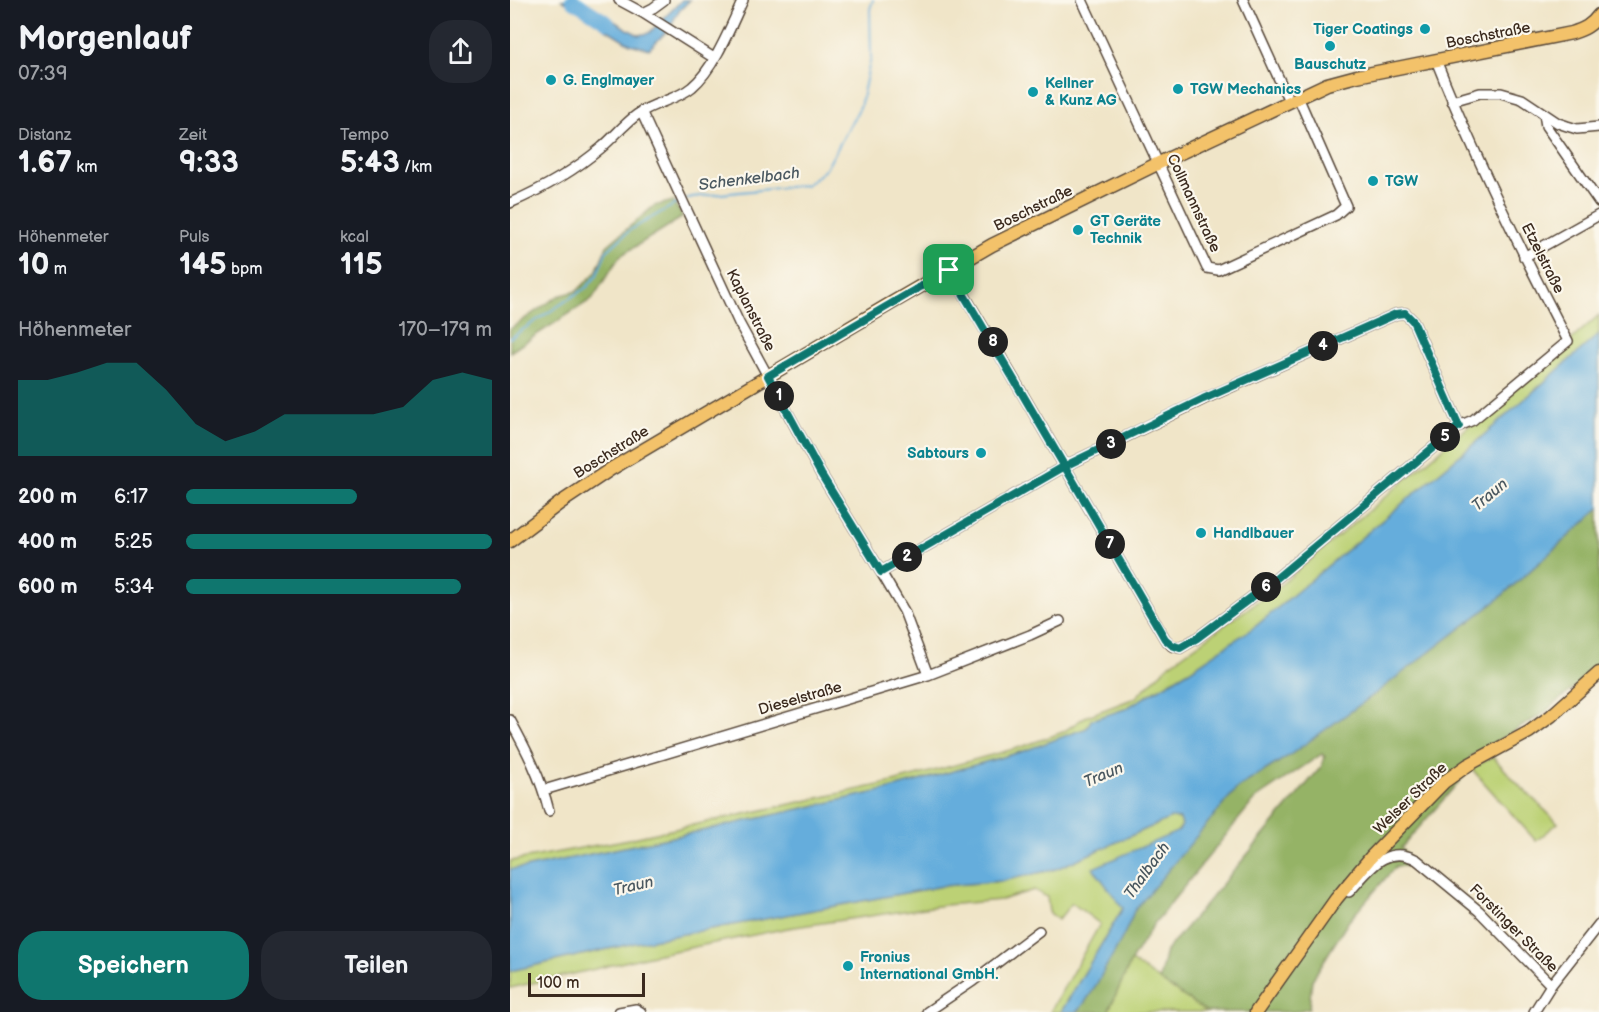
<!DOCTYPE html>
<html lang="de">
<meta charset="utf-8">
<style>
:root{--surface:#171b24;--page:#242831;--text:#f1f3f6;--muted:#9ea1a6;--accent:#0f766e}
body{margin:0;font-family:"Balsamiq Sans",sans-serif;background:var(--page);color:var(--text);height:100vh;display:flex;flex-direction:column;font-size:22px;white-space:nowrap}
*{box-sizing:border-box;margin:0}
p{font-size:20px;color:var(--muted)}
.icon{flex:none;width:33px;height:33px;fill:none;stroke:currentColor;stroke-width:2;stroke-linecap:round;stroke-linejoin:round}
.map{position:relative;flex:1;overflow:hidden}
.side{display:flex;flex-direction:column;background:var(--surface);width:510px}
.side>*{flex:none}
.scale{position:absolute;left:18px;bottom:15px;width:117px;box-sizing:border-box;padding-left:6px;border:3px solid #3b2a1e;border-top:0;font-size:16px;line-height:21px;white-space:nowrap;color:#3b2a1e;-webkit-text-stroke:4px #fbf7ec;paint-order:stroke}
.pin{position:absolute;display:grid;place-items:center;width:51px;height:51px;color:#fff;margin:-26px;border-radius:12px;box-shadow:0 3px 9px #0006}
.km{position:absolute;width:30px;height:30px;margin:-15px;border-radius:50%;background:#222;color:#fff;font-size:16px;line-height:30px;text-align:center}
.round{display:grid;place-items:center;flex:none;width:63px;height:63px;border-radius:24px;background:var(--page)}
.summary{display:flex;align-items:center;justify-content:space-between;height:102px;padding:0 18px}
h1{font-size:33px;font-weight:600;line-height:45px}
.metrics{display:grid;grid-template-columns:repeat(3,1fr);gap:9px;height:102px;padding:6px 18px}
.metrics div{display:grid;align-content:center}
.metrics b{font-size:30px;font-weight:600}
.metrics small{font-size:16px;font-weight:400}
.metrics p{font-size:16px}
.chart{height:168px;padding:12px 18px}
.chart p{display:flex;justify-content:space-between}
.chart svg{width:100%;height:108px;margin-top:6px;fill:var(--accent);opacity:.7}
.button{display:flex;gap:12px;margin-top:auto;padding:12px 18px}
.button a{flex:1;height:69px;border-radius:24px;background:var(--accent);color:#fff;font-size:24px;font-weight:600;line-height:69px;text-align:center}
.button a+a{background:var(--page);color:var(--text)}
ul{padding:0 18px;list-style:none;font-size:20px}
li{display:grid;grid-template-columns:96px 72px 1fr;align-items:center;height:45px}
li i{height:15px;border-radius:8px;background:var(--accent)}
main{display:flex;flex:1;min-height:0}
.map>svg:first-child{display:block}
</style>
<main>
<section class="side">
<div class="summary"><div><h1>Morgenlauf</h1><p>07:39</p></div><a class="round"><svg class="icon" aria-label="share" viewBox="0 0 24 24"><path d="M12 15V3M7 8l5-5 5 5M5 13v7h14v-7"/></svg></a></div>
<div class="metrics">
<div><p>Distanz</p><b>1.67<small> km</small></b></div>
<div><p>Zeit</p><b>9:33</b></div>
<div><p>Tempo</p><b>5:43<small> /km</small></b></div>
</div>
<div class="metrics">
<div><p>Höhenmeter</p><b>10<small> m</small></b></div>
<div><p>Puls</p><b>145<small> bpm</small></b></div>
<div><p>kcal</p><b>115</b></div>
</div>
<div class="chart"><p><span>Höhenmeter</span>170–179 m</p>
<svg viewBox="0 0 160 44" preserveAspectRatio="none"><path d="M0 44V13L10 13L20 10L30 6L40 6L50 17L60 31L70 38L80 34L90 27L100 27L110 27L120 27L130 24L140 13L150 10L160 13V44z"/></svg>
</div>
<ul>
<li><b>200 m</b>6:17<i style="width:56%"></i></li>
<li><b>400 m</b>5:25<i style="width:100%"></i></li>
<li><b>600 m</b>5:34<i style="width:90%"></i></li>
</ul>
<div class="button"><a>Speichern</a><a>Teilen</a></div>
</section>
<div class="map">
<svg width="1089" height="1012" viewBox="0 0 1089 1012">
<rect width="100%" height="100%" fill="#fbf7ec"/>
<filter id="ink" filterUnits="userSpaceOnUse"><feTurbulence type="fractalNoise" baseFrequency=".0167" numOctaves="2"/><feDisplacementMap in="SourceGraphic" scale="12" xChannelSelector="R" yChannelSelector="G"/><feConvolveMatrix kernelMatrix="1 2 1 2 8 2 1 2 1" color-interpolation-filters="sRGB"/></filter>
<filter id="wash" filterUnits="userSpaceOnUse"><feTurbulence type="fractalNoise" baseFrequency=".008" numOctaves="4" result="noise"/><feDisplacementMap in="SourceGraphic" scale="24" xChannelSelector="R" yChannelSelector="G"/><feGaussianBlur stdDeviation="1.35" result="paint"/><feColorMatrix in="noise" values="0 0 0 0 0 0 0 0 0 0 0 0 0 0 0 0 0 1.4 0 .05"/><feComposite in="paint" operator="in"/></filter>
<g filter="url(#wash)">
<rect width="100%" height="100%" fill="#f0e5c8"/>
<path fill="#bcd175" stroke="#7c7e4a" stroke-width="1.5" d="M1089,315V334L1085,338L967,441L746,626L679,671L615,709L581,720L577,728L514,751L380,789L187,832L14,868L0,869V861L109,841L383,782L511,747L553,732L575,717L625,698L659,665L769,586L1060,341Z
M983,757L1008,784L1048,823L1026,841L961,768Z
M661,818L670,819L672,825L613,908L551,1012H540L590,924L562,903L548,920L539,912L537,897L524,890L491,900L435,905L278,928L139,956L81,970L0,988V971L125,943L433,886L492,881L546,869Z
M621,961L697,1012H598Z"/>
<path fill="#95b366" stroke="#686e42" stroke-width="1.5" d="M163,201L173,217L110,256L82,299L0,352V329L48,296L67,291L86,272L97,246L144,206Z
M1089,509V665L1064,688L1030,716L960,757L961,768L891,848L905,866H886L838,922L802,980L799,1008L784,1012H697L649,980L656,951L811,767L815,757L812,754L745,799L643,925L621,961L598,1012H567C578,1000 586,986 593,972C604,951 616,934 623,911L727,788L780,755L862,696L986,601Z"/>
<path fill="#65addc" stroke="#506c7d" stroke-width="1.5" d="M52,0H68L70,1L68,4L83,13L87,12L97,17L128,35L139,33L172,0H180L168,12L159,29L139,49L120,44L96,29Z
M1089,334V509L986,601L862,696L780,755L727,788L624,911C616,935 605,950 593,972C586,986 578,1000 567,1012H551L613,908L583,868L669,831L672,825L670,819L661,818L546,869L492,881L433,886L125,943L0,971V869L14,868L187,832L380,789L514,751L577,728L581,720L615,709L679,671L746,626L967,441Z"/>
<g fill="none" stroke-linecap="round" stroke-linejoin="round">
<path stroke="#65addc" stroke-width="2" d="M174,200L182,197L296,185L316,169L350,107L361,57L360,9L363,0
M0,338L77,287L87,275L96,252L120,230L169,202"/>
<path stroke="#65addc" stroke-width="14" d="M62,0L98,23"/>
</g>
</g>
<g filter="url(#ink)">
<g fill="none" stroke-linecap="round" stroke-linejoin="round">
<g stroke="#564638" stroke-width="12">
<path id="minor" d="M109,0L133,13L143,8L154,0
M572,0L697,268L708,270L826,215L836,206L788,97
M733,0L779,101
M133,13L204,58
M942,101L970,93H991L1012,99L1048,123L1057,126L1067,129L1089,127
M131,111L229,323L311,474L371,572L394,611L418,675
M1034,114L1036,126L1089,202
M0,203C32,189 64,171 91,148C104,137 114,124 128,114C144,102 167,100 182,87C204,69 221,26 233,0
M1014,257L1089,215
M439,269L491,357L655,639L662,646L670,648L687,638L762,582L949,426L963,420L1058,341C1010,249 964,156 926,60
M371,572L555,466L694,399L886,314L895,313L903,321L949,426
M0,720C16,749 31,778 39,811
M34,790L418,675L520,635L550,621
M839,892C859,871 875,843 907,860L969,911L1041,985
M109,1012L126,1009L131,1012
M417,1012L463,981L529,931
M1024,1012L1041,985L1089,924"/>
</g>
<g stroke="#564638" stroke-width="15">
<path id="major" d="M0,541L50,503L101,469L380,304L482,245L649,163L817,84L847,76L1062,33C1074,29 1081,26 1089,15
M746,1012L826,899L861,857L934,782L958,765L1019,732L1041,716L1089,673"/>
</g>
<use href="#minor" stroke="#fff" stroke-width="9"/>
<use href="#major" stroke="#f3c26a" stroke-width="12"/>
</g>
</g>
<g fill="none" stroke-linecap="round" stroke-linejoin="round" filter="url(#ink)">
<g stroke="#fff" stroke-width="12">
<path id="route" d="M439,270L258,376L311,474L371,572L555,466L693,399L886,314L895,313L903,321L949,426L762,582L687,638L670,648L662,645L655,639C583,515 512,392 439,270"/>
</g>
<use href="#route" stroke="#0f766e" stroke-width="8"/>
</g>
<g fill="#0f9aa8" stroke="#fbf7ec" stroke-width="2">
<circle cx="915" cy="29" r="6"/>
<circle cx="820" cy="46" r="6"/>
<circle cx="41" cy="80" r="6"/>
<circle cx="668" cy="89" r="6"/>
<circle cx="523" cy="92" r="6"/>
<circle cx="863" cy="181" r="6"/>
<circle cx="568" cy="230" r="6"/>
<circle cx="471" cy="453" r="6"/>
<circle cx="691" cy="533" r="6"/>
<circle cx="338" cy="966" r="6"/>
</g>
<g text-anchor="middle" stroke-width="4.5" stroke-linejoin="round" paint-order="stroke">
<g font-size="15" font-weight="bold" fill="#0d838f" stroke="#fbf7ec" text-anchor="start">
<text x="903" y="34" text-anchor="end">Tiger Coatings</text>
<text x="820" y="69" text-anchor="middle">Bauschutz</text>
<text x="53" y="85">G. Englmayer</text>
<text x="535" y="88">Kellner<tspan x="535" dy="17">&amp; Kunz AG</tspan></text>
<text x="680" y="94">TGW Mechanics</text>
<text x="875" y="186">TGW</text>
<text x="580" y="226">GT Geräte<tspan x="580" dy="17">Technik</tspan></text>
<text x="459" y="458" text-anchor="end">Sabtours</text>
<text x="703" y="538">Handlbauer</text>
<text x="350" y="962">Fronius<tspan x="350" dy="17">International GmbH.</tspan></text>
</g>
<g font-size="15" fill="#3b2a1e" stroke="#fbf7ec">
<text transform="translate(978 35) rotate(-11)" y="5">Boschstraße</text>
<text transform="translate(684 203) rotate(65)" y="5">Collmannstraße</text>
<text transform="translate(523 208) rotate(-26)" y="5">Boschstraße</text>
<text transform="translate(1033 258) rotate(63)" y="5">Etzelstraße</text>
<text transform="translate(241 310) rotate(63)" y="5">Kaplanstraße</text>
<text transform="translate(101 452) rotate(-32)" y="5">Boschstraße</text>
<text transform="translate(290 698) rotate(-16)" y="5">Dieselstraße</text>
<text transform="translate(900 798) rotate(-44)" y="5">Welser Straße</text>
<text transform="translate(1004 928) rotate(45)" y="5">Forstinger Straße</text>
</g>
<g font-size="16" font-style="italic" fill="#4a5860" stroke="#fbf7ec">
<text transform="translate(239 178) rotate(-7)" y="6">Schenkelbach</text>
<text transform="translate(979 494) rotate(-40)" y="6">Traun</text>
<text transform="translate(593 774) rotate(-23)" y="6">Traun</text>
<text transform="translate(636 870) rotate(-54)" y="6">Thalbach</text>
<text transform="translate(123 885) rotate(-13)" y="6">Traun</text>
</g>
</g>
</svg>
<div class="scale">100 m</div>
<div class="pin" style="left:439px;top:270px;background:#1e9e55"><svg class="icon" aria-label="arrive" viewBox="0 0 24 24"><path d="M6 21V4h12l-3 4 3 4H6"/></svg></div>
<b class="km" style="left:269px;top:396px">1</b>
<b class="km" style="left:397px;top:557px">2</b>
<b class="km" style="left:601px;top:444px">3</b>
<b class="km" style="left:813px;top:346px">4</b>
<b class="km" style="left:935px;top:437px">5</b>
<b class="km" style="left:756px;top:587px">6</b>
<b class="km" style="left:600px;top:544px">7</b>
<b class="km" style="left:483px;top:342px">8</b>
</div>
</main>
